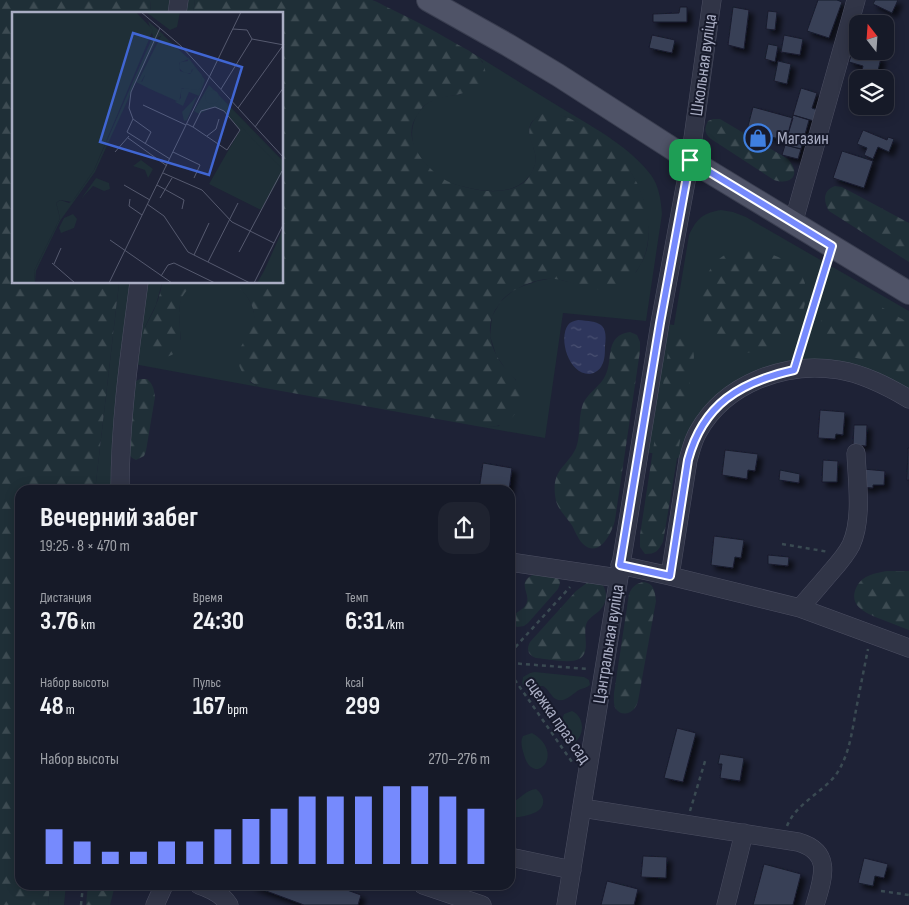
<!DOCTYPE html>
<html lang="ru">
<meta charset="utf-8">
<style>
:root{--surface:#161a28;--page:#1f2330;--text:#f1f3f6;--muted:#9ea1a8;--line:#353845;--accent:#768afd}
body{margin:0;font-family:"Sofia Sans Condensed",sans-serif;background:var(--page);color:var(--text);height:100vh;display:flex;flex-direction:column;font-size:19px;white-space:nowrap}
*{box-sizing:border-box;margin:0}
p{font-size:16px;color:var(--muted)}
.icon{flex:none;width:28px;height:28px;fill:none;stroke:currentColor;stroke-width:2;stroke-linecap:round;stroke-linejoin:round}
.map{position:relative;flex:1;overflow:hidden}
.drawer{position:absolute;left:15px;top:485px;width:500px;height:405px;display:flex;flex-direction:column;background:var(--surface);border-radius:15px;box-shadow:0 2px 12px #0003,0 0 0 1px var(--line)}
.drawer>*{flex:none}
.needle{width:32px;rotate:343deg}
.tools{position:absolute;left:849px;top:15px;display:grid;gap:10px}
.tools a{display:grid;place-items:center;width:45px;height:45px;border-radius:10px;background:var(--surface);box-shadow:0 2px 12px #0003,0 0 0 1px var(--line);font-size:25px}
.pin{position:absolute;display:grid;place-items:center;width:42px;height:42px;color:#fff;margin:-21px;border-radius:10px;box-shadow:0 2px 8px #0006}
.round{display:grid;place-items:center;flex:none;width:52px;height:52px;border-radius:15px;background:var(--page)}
.overview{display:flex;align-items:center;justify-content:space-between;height:85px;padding:0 25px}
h1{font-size:28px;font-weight:700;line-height:38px}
.figures{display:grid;grid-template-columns:repeat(3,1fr);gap:8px;height:85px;padding:5px 25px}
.figures div{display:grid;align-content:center}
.figures b{font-size:25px;font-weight:700}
.figures small{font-size:14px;font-weight:400}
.figures p{font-size:14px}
.chart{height:140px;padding:10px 25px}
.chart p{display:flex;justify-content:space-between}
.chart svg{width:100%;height:90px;margin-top:5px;stroke:var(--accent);stroke-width:6}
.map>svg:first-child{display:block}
</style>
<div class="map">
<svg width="909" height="905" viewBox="0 0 909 905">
<defs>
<pattern id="forest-firs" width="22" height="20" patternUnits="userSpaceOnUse" patternTransform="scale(1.25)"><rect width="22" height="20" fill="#1f2f37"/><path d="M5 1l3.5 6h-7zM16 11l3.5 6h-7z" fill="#3d4b52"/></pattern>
<pattern id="water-ripples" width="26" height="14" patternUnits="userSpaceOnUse" patternTransform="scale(1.25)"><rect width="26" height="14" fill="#2e365c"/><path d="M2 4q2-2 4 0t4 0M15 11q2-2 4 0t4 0" fill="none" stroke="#4a5172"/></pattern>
<filter id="shadow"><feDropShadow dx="4.5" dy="4.5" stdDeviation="2.5" flood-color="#0009"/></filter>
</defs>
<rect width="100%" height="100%" fill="#1e2236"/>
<path fill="#1f2f37" d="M151,0H195L193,14H150Z
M474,54C505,73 537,93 568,112C595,128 632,149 651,175C659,186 661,200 662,214L646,321L563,313L545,438L482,427L499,426L516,380L506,370L496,355L490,336L492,316L501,301L515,289L537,281L553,278L570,282L585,287L636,272C639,266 643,261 645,255C651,238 648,220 644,203C636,171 612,145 585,128C575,121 566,115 554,115C547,115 542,113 536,118C521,129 536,145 536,160C536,164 533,170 531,174C517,194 491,193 469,188C461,186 451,184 444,180C434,174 420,160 415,150C409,135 412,116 425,105C434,97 449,96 461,94L483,62Z
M721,210L733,212L746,217L909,311V399L824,368L737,391L688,460L640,451L660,323L674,325L689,235C697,218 703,213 721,210Z
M232,282C246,291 257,307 254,324C252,332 245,341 240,349L250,382L259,387L128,363L115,490H95L119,283H162L156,305L145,327L181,340C179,323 174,288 196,283C205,281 223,283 232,282Z
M535,672L584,677L589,680L590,685C586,688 584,688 579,690C572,694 564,705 554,698C550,694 548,689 543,686L528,687L523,685L522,683L523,677L530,673Z
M572,711C586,717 585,739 571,744C560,738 560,724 564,714Z
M532,733C567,753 534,789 524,755C522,748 520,742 523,736Z
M536,789C540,792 542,795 543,799C546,815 520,817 510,818V803C520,800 525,790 536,789Z
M50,885H66L64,905H48Z"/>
<path fill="url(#forest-firs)" d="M0,0H151L150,14H14V282L119,283L95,490H20V885H50L48,905H0Z
M195,0C236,0 278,0 319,0C330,0 342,0 354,0C359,0 366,0 372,0C379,2 386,7 393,10C414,20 435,31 455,43C467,50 488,58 485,75C480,99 441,92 425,105C422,107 420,111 418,114C400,137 423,165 442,178C449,183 460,186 469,188C488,193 516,194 529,177C532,172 535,166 536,160C536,147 523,134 533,121C552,95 608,141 621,158C627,165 632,174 637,183C647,204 652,228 646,251C638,281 612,295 583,287C574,284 565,280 555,279C538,277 513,288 502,300C500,302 497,308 495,310C484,330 492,353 506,369C510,374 515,377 517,383C525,400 518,419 500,425C494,427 487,427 482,427L259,387C245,379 234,367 240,349C243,341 250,334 253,325C258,308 246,291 232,283L282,282V14H193Z
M713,119H720L788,159C801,173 793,186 774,180L711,139C704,133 704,129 708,121Z
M835,186L842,187L909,223V262L829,211C823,201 823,190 835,186Z
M744,249C767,250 804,262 806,289C807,300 803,313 798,323C791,340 777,352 758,352C747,353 734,354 724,349C696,335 696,285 714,264C723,254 732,251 744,249Z
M162,283H197C178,292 178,310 180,329C180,335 182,342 179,348C173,360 150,361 144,348C138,332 151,319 156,305C159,298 161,290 162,283Z
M839,287L846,288L852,290L909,323V377C896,371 883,365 869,361C856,357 830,355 822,343C816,334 821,322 824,313C827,302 828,292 839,287Z
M630,332L637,335L640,342V351L615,520C612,533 599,559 583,544C577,538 575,530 571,524C564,514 556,508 555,495C552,469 567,467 576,448C581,435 578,420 582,407C586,393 601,387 606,374C611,363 608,351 614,341C618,335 623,333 630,332Z
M680,338C691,339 693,347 694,357L663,542C658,551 656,554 645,554L640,547V535L668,352C671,346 673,341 680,338Z
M140,379H147C153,384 154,389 155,397L146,451L144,456L136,460L132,458L128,453L133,386L136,381Z
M887,571H909V630C900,627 892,623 883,620C869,614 846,607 857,586C863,575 875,573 887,571Z
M534,574L558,577C561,582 560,584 558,589L528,623L524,626L517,627L514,625C511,609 524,613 527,602C530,592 516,583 534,574Z
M588,582L601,583C605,587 606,592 606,597C604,614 589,614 586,625C583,636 591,652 579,659C570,664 547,659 536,658C528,655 526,650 530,642L576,591Z
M643,582C654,583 655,591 656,601L638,701C637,704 636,707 634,709C630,714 621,716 616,709C613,705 614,698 614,693L629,594C632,587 635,584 643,582Z
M88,885H115L110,905H86Z"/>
<path fill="url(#water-ripples)" d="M578,320C599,322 608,322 605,346C605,352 605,360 602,365C600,370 595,373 590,374C569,375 558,339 568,325C570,322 574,321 578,320Z"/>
<path fill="#393f57" stroke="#191c2d" filter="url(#shadow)" d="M818,0H837L842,2L829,38L807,31Z
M875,0H898L892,13L873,4Z
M680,7H687V22H653V14L679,13Z
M733,7L749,10L744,49L728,45Z
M768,11L777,12L775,30L766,29Z
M652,35L675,40L672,53L649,48Z
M784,35L803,39L800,55L781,52Z
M768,44L778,46L775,62L765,59Z
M853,50L881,58L876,79L861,75L863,66L849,62Z
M778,61L791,64L787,84L774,81Z
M801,88L817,93L812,108L817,110L814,121L793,115Z
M753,107L793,118L786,141L747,130Z
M793,115L809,120L801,149L785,145Z
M863,130L887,140L888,137L894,139L889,152L878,147L873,159L864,155L867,148L857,144Z
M785,145L801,149L798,159L782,155Z
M842,151L873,161L864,188L833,178Z
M820,410L845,412L843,435L836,434L835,439L818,438Z
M854,425H867L866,446L853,445Z
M908,448H909V480H907Z
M725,450L758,454L755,471L748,470L747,479L722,475Z
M823,460L838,461L837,482H822Z
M483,463L512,468L509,490H479Z
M863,469L885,471L884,485H873V488L862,487Z
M780,470L800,474L799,483L779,480Z
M714,536L744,540L741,558L735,557L733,568L711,565Z
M768,555L789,557L788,566L768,564Z
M677,728L696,733L683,782L664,778Z
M720,754L744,758L740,781L720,778L722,764H718Z
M643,856L667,857L666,878L641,877Z
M864,858L888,864L884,878L875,876L873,886L858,883Z
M764,864L801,874L793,905H753Z
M607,881L638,889L634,905H601Z
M250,885H333L361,895L358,905H304Z"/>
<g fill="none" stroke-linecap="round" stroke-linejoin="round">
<g stroke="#4c4f62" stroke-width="19">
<path id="minor" d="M177,14L179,0
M793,224L856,0
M120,490C120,420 130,351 139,282
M510,562L618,578
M620,565L670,576L800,608L909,648
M670,576L688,460C691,450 693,440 698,432C725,383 786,361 839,370C864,374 887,386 909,399
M800,608C810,596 820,585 830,573C838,564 846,555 851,545C863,519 857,481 856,453
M582,808L798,842C833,852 823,878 815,905
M510,857L572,870
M199,885C211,889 222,894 229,905
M423,885L482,905
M155,905L164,885
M566,905L660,323L690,160L712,0
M726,905L744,833"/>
</g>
<g stroke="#3a3e50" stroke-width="24">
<path id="major" d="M428,0L508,45L558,75L690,160L909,293"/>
</g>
<path stroke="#3a4a52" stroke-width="2.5" stroke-dasharray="4 4" stroke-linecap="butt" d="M798,354L826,264
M782,544L829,552
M510,653L570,587
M510,663L588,669
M510,673L572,762
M510,722L515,681
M690,811L706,758
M787,826C796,804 820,794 835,776C849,757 852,732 856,710C860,689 864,669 868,649
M881,891L909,895
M81,905L83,885"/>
<use href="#minor" stroke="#313547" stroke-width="18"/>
<use href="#major" stroke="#4f5367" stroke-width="22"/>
</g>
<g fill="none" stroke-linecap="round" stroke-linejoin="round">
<g stroke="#fff" stroke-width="10">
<path id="route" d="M690,160L832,246L794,370C740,382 703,404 688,460L670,576L620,565L660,323Z"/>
</g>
<use href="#route" stroke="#768afd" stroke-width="6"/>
</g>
<defs>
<g id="shop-ring" transform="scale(1.4375)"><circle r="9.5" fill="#171a2b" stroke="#3f7fe0" stroke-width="1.5"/><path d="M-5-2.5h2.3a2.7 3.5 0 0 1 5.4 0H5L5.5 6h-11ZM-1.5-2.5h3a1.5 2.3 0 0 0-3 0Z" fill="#3f7fe0"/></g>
</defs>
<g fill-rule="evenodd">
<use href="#shop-ring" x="758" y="138"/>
</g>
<g text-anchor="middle" stroke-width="4" stroke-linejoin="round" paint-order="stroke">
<g font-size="18" fill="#aaaec4" stroke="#171a2b">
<text transform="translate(703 65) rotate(-82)" y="6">Школьная вуліца</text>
<text transform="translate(608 644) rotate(-81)" y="6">Цэнтральная вуліца</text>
<text transform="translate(558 720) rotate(55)" y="6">сцежка праз сад</text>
</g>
<g font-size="18" fill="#aaaec4" stroke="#171a2b" text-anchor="start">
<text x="777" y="144">Магазин</text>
</g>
</g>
<g transform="translate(12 12)">
<rect width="271" height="271" fill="#1e2236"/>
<path d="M136,9L152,23L146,25L126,67L130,70L133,63H138V77L124,70L83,160L48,209L24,259L23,271L22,259L48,206L44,191L48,188L57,191L62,187L82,158L141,24ZM176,45L193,68L187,84L177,80L171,94L163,90L169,86V77L175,75L188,77L180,57L179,61L173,62L166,55L168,50L176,49ZM197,73L271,149V160L249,198L197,172L228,118L212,99L201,95L187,102L182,99ZM84,166L97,171L98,177L92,179L81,174L69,187ZM61,202L65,207L62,216L49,221L47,216L52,206Z" fill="#1f2f37"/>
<path d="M0,0H124L141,18L82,158L60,190L48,188L44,191L48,206L22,259L23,271H0ZM134,0H168L165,15L158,18ZM150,22L177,47L167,51L168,59L178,62L183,55L190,63L189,76L186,78L170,76L167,90L138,77V63H133L129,70L126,69ZM193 85a7 7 0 1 1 14 0a7 7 0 1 1-14 0ZM185,84L175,108L172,109L170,100ZM210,87L271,150V158L208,93ZM129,148L141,157L136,166L133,158L121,154ZM271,217V271H245L252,259Z" fill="#1f2f37"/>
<path fill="none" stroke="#565a6f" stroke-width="1" d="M129,0L169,34L272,146M148,16L119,80L117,96L121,107L115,120L158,147M221,17L235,18L240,27M209,77L240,27L272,33M131,93L174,113M226,96L272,32M121,107L139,120L133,132M175,112L181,115L189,99L203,95L212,99L228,118L215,138L181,115M243,115L272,75M195,124L204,117L207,107M116,126L155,154M103,140L117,124M161,140L188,153L182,166M151,161L190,178L220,210L262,231M112,173L138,188M145,173L172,188L170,197M148,186L160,166M118,187L117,194L130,203M135,192L152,204L176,240L238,271M98,228L160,271M227,240L270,159M182,243L197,211M196,250L226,191M40,251L63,271M42,252L49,236M149,264L156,253L162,251L203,271M97,271L229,0M242,271L272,211"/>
<path fill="#4066d3" fill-opacity="0.15" stroke="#4066d3" stroke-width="2.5" d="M121,21L230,55L197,163L88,130Z"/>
<rect width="271" height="271" fill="none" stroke="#aaaec4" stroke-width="2.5"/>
</g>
</svg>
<div class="tools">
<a><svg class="needle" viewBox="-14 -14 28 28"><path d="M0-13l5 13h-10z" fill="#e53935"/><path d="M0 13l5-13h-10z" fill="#9ea1a8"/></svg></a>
<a><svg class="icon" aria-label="layers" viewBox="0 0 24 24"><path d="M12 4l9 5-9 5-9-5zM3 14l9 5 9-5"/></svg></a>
</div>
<div class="pin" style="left:690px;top:160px;background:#1e9e55"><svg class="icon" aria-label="arrive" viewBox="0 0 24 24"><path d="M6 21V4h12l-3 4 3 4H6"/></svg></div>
<section class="drawer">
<div class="overview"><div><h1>Вечерний забег</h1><p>19:25 · 8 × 470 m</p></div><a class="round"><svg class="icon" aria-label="share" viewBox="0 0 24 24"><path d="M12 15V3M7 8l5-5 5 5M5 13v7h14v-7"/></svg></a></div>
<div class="figures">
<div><p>Дистанция</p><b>3.76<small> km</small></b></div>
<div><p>Время</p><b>24:30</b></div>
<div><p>Темп</p><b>6:31<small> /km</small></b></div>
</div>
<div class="figures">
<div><p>Набор высоты</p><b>48<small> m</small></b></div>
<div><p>Пульс</p><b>167<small> bpm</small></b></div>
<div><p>kcal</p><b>299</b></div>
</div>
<div class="chart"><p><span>Набор высоты</span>270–276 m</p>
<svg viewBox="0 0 160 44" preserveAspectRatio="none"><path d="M5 44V27M15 44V33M25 44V38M35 44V38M45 44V33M55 44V33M65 44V27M75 44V22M85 44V17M95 44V11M105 44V11M115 44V11M125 44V6M135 44V6M145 44V11M155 44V17"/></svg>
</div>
</section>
</div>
